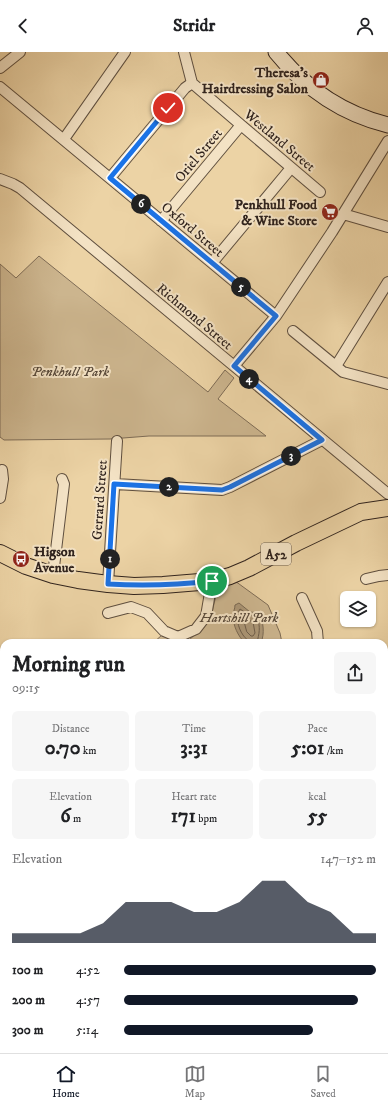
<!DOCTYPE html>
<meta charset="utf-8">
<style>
:root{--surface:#fff;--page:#f6f6f6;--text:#202124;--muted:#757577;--line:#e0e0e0;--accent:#111827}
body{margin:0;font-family:"IM FELL DW Pica",serif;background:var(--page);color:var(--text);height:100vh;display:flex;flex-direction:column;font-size:15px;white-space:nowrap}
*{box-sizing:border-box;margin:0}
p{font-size:13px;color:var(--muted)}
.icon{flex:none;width:22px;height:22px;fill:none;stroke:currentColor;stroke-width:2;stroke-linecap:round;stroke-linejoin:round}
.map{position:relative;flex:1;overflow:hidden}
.details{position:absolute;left:0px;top:587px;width:388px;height:414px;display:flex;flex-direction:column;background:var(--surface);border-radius:12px 12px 0 0;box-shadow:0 1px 3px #0004}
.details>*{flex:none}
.fabs{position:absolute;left:340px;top:539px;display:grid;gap:8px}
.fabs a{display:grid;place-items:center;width:36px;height:36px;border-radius:6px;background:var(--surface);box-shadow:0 1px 3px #0004;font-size:20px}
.pin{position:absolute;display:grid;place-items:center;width:34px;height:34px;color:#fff;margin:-17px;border:2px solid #fff;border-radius:50%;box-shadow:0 1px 4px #0007}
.km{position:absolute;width:20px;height:20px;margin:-10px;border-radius:50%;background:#222;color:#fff;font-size:11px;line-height:20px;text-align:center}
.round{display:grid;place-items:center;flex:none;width:42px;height:42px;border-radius:6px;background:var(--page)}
.headline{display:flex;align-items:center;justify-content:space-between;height:68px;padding:0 12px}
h1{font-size:22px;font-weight:700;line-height:30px}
.figures{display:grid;grid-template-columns:repeat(3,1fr);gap:6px;height:68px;padding:4px 12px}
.figures div{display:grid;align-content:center;border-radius:6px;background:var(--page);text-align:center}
.figures b{font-size:20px;font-weight:700}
.figures small{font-size:11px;font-weight:400}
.figures p{font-size:11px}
.chart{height:112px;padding:8px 12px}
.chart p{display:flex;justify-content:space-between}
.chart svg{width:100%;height:72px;margin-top:4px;fill:var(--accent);opacity:.7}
ul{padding:0 12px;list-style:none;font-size:13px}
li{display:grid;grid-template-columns:64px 48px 1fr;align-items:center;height:30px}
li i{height:10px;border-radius:5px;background:var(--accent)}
header{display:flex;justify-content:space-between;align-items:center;height:52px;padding:0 12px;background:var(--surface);font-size:18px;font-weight:700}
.dock{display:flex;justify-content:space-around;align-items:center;height:56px;border-top:1px solid var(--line);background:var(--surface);font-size:11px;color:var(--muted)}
.dock a{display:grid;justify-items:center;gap:2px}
.dock .active{color:var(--accent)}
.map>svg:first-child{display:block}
</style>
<header><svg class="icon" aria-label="back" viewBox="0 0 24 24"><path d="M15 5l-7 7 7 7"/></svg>Stridr<svg class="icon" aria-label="person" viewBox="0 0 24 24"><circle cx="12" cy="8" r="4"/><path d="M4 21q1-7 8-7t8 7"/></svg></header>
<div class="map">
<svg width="388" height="1001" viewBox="0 0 388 1001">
<rect width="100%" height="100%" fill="#ecd3a5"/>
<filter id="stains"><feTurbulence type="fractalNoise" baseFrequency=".005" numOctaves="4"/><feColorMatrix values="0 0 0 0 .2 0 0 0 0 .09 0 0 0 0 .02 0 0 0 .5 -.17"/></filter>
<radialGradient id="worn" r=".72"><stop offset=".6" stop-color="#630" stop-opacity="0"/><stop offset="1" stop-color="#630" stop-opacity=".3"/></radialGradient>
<path fill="#ccb58e" stroke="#7e6c56" d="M39,204L208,340L225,318L234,326L218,347L266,384H149L110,387L4,388L0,385V212L16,226Z
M235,529L268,553L280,581L282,591H153L162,583L188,589L210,569L217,539Z
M384,648H388V764H384Z"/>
<path fill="#ac9777" stroke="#7a6953" d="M239,551L250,560L260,561C263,572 265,580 261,591H245C238,584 233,574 233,563C233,560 235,557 235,553Z"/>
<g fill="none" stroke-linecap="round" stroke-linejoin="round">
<path stroke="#6e5d4a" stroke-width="1" d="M244,568L246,567L253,570L255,581L253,584H251L247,580Z
M248,591C247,586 245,586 243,583C238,576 235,564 240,557L249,563L257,565C261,576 259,581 257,591"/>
<g stroke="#5f4f3f" stroke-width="12">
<path id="street" d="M184,0L192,31L241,73L320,140
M0,16L20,0
M0,35L276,264
M64,87L125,0
M110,126L185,36L192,31
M0,127L13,132L20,136L388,442
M343,162L388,175
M161,169L241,73
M212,211L291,116
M293,279L343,320L388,332
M234,314L276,264L332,180L388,89
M336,314L388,230
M115,432L222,438L230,435L322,388
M0,446L3,427L2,418
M53,523L64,432L62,427
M366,527L379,524L388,523
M108,532L117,389
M302,546L317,579L318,591
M108,561L131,555L147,561L164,579L178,585L196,577L206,564L212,529
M384,607H388"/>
</g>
<g stroke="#30231d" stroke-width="17">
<path id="secondary" d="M276,0C305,36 343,62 388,73
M0,674L4,677
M384,804H388"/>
</g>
<g stroke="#30231d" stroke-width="18">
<path id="primary" d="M0,501L26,514L53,523L78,528L108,532L134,534L163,533L212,529L230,524L249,516L296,491L361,460L388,456"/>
</g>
<g stroke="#30231d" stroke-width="21">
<path id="highway" d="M0,817H4
M384,821H388
M384,846H388
M0,854H4"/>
</g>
<use href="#street" stroke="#f3e2c4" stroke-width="10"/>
<use href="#secondary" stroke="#f3e2c4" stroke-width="15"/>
<use href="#primary" stroke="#ecd3a5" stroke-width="16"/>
<use href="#highway" stroke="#ecd3a5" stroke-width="19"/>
</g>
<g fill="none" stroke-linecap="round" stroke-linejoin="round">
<g stroke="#fff" stroke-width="8">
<path id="route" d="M168,56L110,126L276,264L234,314L322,388L230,435L222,438L114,432L108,532C143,534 177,533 212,529"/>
</g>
<use href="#route" stroke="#1a73e8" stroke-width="5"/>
</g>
<defs>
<g id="shop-disc" transform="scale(0.9)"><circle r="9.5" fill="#8f2418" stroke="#f3e2c4"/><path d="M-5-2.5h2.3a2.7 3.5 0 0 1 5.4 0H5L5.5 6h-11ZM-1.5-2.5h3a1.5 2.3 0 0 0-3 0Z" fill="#fff"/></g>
<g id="supermarket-disc" transform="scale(0.9)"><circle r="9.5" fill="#8f2418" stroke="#f3e2c4"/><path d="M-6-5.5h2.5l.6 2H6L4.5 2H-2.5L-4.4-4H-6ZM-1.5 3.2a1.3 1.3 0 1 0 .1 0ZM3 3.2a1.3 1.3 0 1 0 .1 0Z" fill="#fff"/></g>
<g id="bus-disc" transform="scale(0.9)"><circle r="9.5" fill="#8f2418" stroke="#f3e2c4"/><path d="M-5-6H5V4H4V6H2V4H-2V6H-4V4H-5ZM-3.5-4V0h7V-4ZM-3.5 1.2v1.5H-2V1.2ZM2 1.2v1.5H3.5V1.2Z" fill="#fff"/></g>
</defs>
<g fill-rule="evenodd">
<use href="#shop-disc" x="321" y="28"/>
<use href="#supermarket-disc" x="330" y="160"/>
<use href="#bus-disc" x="21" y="507"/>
</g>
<g text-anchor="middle" stroke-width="4" stroke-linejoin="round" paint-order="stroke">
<rect fill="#f3e2c4" stroke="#6a5c4f" stroke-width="1" x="261" y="491" width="30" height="22" rx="3"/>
<g font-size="13" font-weight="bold" fill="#30231d">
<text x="276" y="507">A52</text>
</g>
<g font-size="14" font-weight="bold" fill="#30231d" stroke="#f3e2c4" text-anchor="end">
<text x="308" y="25">Theresa's<tspan x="308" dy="16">Hairdressing Salon</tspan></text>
<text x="317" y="157">Penkhull Food<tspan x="317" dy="16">&amp; Wine Store</tspan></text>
<text x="34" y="504" text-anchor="start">Higson<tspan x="34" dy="16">Avenue</tspan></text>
</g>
<g font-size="14" fill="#30231d" stroke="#f3e2c4">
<text transform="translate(280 88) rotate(40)" y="5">Westland Street</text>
<text transform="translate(198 103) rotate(-50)" y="5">Oriel Street</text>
<text transform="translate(193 177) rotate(40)" y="5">Oxford Street</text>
<text transform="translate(195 264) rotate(40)" y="5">Richmond Street</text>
<text transform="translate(99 448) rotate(-86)" y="5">Gerrard Street</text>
</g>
<g font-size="14" font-style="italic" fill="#574839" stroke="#f3e2c4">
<text x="70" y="324">Penkhull Park</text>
<text x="239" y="570">Hartshill Park</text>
</g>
</g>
<rect width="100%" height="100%" filter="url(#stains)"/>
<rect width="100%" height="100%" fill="url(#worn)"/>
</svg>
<div class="fabs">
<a><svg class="icon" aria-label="layers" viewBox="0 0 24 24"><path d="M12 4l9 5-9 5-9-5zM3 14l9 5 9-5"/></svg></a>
</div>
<div class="pin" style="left:212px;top:529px;background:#1e9e55"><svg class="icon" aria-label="arrive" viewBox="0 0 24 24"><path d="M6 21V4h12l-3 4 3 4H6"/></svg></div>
<div class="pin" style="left:168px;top:56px;background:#d93025"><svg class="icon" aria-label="check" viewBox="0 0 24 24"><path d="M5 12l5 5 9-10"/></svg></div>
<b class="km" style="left:110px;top:507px">1</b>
<b class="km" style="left:169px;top:435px">2</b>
<b class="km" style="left:291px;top:404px">3</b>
<b class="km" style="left:249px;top:327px">4</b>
<b class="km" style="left:241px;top:235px">5</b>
<b class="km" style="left:141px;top:152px">6</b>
<section class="details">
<div class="headline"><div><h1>Morning run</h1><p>09:15</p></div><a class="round"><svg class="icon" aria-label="share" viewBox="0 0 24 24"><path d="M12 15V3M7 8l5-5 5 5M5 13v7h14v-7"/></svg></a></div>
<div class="figures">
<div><p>Distance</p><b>0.70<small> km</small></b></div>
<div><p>Time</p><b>3:31</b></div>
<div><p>Pace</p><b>5:01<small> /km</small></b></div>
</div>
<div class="figures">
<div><p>Elevation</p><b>6<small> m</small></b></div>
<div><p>Heart rate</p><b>171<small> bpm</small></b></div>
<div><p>kcal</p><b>55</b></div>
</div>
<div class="chart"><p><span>Elevation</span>147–152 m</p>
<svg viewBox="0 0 160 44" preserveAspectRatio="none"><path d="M0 44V38L10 38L20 38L30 38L40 32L50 19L60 19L70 19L80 25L90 25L100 19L110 6L120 6L130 19L140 25L150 38L160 38V44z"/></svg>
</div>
<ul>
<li><b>100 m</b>4:52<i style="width:100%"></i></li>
<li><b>200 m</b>4:57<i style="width:93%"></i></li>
<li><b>300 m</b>5:14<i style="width:75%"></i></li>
</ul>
</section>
</div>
<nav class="dock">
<a class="active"><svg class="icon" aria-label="home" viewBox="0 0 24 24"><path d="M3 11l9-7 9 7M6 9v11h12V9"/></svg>Home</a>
<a><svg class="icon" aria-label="map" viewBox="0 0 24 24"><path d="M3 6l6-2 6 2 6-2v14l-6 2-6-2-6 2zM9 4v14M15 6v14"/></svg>Map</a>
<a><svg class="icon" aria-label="saved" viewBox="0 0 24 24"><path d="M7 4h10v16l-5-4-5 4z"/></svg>Saved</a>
</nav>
